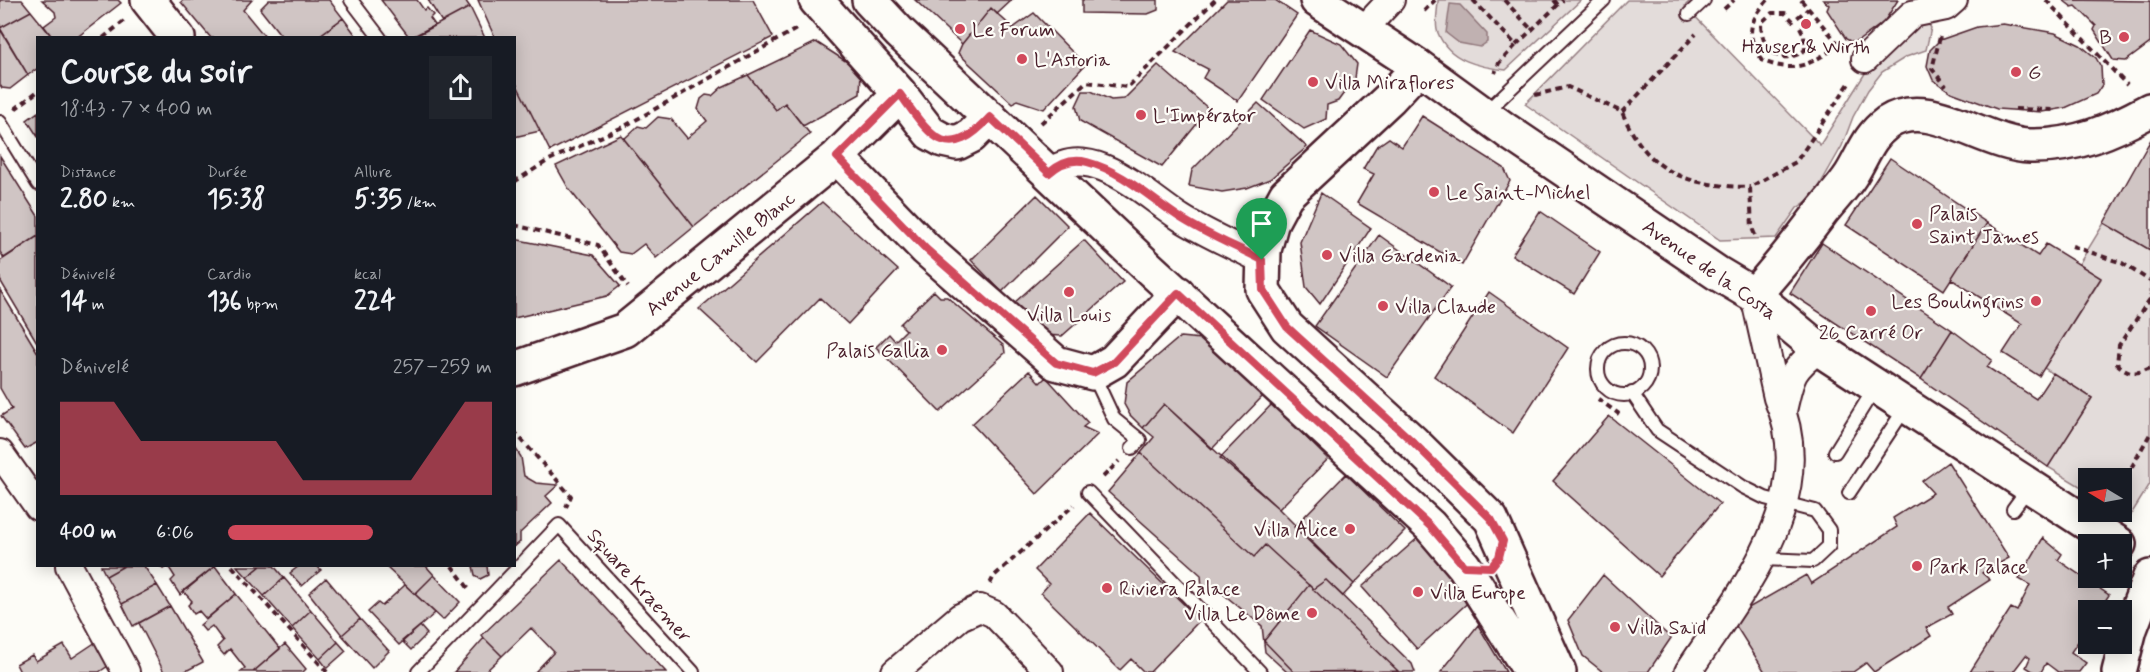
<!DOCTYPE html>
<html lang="fr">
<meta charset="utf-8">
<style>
:root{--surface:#171b24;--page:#20242c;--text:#f1f3f6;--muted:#9ea1a6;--accent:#d1495b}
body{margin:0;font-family:Mynerve,sans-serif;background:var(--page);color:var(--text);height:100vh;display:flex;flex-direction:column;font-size:22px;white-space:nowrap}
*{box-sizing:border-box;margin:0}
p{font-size:20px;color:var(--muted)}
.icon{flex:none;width:33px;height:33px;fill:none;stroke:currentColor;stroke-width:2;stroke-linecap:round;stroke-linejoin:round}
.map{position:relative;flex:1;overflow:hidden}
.sheet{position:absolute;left:36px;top:36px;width:480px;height:531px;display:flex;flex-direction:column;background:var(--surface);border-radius:0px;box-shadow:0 3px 15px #0003}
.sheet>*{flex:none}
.needle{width:39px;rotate:280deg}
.buttons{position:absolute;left:2078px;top:468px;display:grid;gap:12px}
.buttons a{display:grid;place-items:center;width:54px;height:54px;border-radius:0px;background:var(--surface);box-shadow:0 3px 15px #0003;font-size:30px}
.pin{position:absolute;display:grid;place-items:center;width:51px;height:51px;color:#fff;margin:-62px -26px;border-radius:50% 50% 50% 0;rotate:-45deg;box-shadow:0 0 6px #0007}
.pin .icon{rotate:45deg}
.round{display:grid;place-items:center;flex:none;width:63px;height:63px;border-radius:0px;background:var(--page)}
.headline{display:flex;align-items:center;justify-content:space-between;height:102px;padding:0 24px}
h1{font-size:33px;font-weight:700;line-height:45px}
.stats{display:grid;grid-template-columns:repeat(3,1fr);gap:9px;height:102px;padding:6px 24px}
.stats div{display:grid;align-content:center}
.stats b{font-size:26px;font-weight:700}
.stats small{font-size:16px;font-weight:400}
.stats p{font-size:16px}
.chart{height:168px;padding:12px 24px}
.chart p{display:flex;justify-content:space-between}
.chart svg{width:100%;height:108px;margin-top:6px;fill:var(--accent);opacity:.7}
ul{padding:0 24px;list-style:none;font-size:20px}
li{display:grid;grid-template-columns:96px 72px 1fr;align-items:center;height:45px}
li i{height:15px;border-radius:8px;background:var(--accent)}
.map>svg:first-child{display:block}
</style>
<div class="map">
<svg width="2150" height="672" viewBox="0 0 2150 672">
<rect width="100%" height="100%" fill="#fdfcf7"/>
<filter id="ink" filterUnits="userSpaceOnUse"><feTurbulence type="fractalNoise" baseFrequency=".0167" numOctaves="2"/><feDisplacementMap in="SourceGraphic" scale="12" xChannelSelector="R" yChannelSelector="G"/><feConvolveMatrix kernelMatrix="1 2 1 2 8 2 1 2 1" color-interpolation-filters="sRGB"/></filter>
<g filter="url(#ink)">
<path fill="#e3dcda" stroke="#967e82" stroke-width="1.5" d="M1438,0H1581L1506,70C1480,67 1449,61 1438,33C1434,25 1438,9 1438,0Z
M1627,0H1691L1685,6L1820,145L1869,67L1915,19L1926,20L1931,28L1926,50L1906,57L1882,72L1868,90L1853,117L1842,146L1813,197L1797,208L1776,238L1720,240L1525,104Z
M2104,223L2150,250V484L2130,516L2121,510V478H2088V491L2048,467L2092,398L2044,368L2101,279L2079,264Z"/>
<path fill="#c0b1b1" stroke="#91777b" stroke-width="1.5" d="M1450,4L1460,5L1487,34V42L1480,47L1459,43L1446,33Z"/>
<path fill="#d0c5c4" stroke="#4a1f2b" stroke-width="1.5" d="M0,0H22L31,11L0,28Z
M42,0H118L121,3L76,38H53L44,26L56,17L55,12Z
M183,0H252L243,10L266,38H211L181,2Z
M269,0H329L343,18L316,38H283L260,9Z
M381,0H417L424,10L427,8L433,15L430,18L435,25L410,38Z
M428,0H465L470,7L442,22Z
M478,0H753L773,37L550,151L514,79V38H495Z
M915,0H1012L997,14L991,8L962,44Z
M1082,0H1158V10L1148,14L1082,13Z
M1227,0H1275L1297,15L1238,101L1203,78L1208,69L1175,52Z
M1823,0H1898L1884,22L1858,41L1852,42L1846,39L1827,10L1829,5Z
M2063,0L2150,1V43L2126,61L2113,60L2094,30L2096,26L2076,6L2072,7Z
M470,7L485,38H412L442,22Z
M991,8L1013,28L1034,13L1085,65L1044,109L1017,100L1013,104L958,53L962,44Z
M31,11L53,38H38V68L28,75L0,28Z
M343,18L358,38H316Z
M2003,24L2055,33L2080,45L2096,58L2101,67L2102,85L2096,94L2065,108L2042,112L1997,109L1951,92L1933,80L1927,66L1930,50L1940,40L1977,27Z
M0,29L28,75L10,89L2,88L0,85Z
M1310,30L1341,44L1357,64L1355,78L1338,101L1327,105L1326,119L1304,129L1263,100Z
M816,42L861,71L860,94L803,126L785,103L776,110L748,75Z
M1158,65L1209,109L1162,167L1080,121L1076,106L1083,91H1091L1111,100L1124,99Z
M748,75L776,110L785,103L810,134L694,227L624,139L638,126L646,128L658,117L671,119L687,138L707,121L698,109L701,99L706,95L712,96L722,87Z
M514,79L540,131L514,137Z
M1258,103L1307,147L1270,179L1247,188L1222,192L1189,186L1192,170Z
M38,112V137L27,120Z
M1422,116L1504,168L1510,181L1462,265L1357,203L1374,174L1363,169L1376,147L1389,138L1402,147Z
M621,135L694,227L656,258L644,244L631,254L619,252L569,189L556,166Z
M2150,141V250L2104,223Z
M0,156L38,216V236L4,258L0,252Z
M1890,158L1987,223L1944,290L1846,225Z
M1321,193L1371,228L1320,304L1306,287L1300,242Z
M1037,195L1068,226L1002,292L971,260Z
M822,202L898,270L848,324L820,298L757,362L699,309Z
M1540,211L1600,252L1574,294L1512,255Z
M1987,223L2038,256L2046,244L2101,278L2039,376L2003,353L2022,324L1951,279Z
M1379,235L1451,287L1387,377L1315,326Z
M38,236V344L0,280V261Z
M514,239L593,255L620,286L607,296L514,318Z
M1084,240L1123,282L1062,336L1044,335L1014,303Z
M1822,243L1952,330L1921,379L1790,293Z
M0,290L38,353V442L25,449L1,416L12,409L0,388Z
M934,291L940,297H947L1004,346L1005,353L940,412L876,347L889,334L895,341L906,330L900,324Z
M1489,292L1568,348L1513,433L1434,376Z
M1952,330L1992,360L1987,367L2036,399L2053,373L2092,398L2048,467L1921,379Z
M1180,337L1201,339L1221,353L1263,396L1212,449L1164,404L1143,428L1130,415L1124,404L1127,382Z
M1029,371L1040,383L1046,377L1088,423L1083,427L1098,434L1037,494L972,424Z
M1164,404L1279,509L1354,584L1343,596L1326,580L1313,589L1265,545L1254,557L1141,453L1154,437L1143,428Z
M1272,404L1328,459L1279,509L1220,458Z
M1609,416L1720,504L1659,576L1553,481Z
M514,446L521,457L524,476L536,483L558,485L546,496L552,503L520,533V542L514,547Z
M1141,453L1254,557L1265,545L1313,589L1326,580L1412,664L1415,672H1287L1265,652L1262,626L1222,593L1210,594L1202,588L1201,575L1108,492Z
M1948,462L2009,558L1982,573L1990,580L1948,607L1952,614L1926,628L1931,636L1874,672L1866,663L1853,672H1765L1731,618L1806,575L1811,584L1897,527L1893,518L1933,493L1922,481Z
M1346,474L1405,531L1354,584L1294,527Z
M1090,513L1200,620L1150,672H1144L1131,659L1120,670L1041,593L1049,584L1035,570Z
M1420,536L1474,597L1417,649L1362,587Z
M2043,538L2062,554L2058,560L2109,595L2099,610H2088V627L2071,652L2086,663L2079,672H2058L2046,663L2041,672H2034L2026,667L2030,658L2026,655L2013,672H1970L2011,608L2017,611L2030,585L2019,579Z
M561,560L666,672H535L554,652L531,628L502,656L484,638L482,635Z
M101,566H124L106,576Z
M124,566H144L157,585L122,604L106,576Z
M160,566H215L180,595L171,581L175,577L168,566L163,569Z
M215,566L236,594L206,619L199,611L194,614L188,605L192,601L183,591Z
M237,566H261L247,577Z
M261,566H274L284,578L264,596L247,577Z
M299,566H317L321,570L302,586L290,573Z
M385,566H426L434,575L415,594Z
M473,566H487L488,575L480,579L475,575Z
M434,575L460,602L443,620L415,594Z
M1603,575L1671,638L1648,672H1603L1583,656L1568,620Z
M284,578L311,610L292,628L264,596Z
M326,578L360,619L342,635L309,593Z
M157,585L170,606L133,626L122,604Z
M405,585L435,613L399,645L368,612L378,603L382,606Z
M1309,585L1398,671L1294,672L1264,641Z
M236,594L280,649L253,672H240L245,668L230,649L224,655L217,647L223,641L212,626L205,631L200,625Z
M170,606L203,662L184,672H164L139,623Z
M311,610L338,642L320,659L292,628Z
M360,619L389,651L372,668L342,635Z
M1478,625L1506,672H1441Z
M420,626L427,634L411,650L402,641Z
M484,638L502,656L485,672H454Z
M99,640L111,664L99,672H20L16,664L32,655L36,661L64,645L72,658Z
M338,642L346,651L327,668L320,659Z
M285,644L306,669L303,672H253Z"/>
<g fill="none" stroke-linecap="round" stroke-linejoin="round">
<g stroke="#4a1f2b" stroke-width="16">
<path id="lane" d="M351,0L380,38
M1689,14L1704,0
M1486,112L1604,0
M0,122L38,184
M1598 369a26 26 0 1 1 52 0a26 26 0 1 1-52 0Z
M1093,374L1114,419L1140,440L1132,448
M1632,393L1657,430L1743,487L1765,498L1815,511L1829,530V546L1813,561L1762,559
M1835,452L1876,386
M1088,492L1260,672
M1849,493L1906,407
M2013,509L2030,486
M418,672L559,525L693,672"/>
</g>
<g stroke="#4a1f2b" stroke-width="30">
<path id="street" d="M1363,30L1391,0
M1865,59L1912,14L1946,7L1954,0
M1049,173C1090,139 1145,195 1181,218C1206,234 1235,246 1262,260
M1783,411C1791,377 1790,371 1819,349
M0,453L38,507
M69,566L126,672
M895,672L960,617L980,608L994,614L1050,672
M1688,672C1739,594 1822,498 1777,398L1754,295"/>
</g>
<g stroke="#4a1f2b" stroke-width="38">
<path id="secondary" d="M148,0L178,38
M816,0L900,94L930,133L943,140L957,143L971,136L990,117
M869,0L900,33L1149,268L1430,526L1464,566L1531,672
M1317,0L1419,67L1507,131L1717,273L1754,295L1819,349L2119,544
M1419,67L1390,98L1286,195L1272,221L1264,250L1263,290L1287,327L1413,442L1491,519L1559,672
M837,157L926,249L1056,363L1093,373L1114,361L1178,293
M1754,295C1777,269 1799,242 1820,214C1830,201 1842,189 1851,175C1863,156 1868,137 1887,123C1928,95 1984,145 2030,146C2075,147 2112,131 2150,110
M514,369L625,330L837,157L900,94
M2119,672L2130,629L2150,577"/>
</g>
<path stroke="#4a1f2b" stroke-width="4" stroke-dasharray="6 4.5" stroke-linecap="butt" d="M1473,0L1516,45L1499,63L1495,73
M1504,0L1532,30
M1554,0L1558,5
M1768,0C1748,22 1745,36 1763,61C1796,74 1810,64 1838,46
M1801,0L1841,47
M2046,0L2127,85
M1724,9L1734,0
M1424,11L1435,0
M1800,27L1804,35L1805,50C1780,68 1761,50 1761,23L1772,13H1785L1793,21L1808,9
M1940,37L1932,69L1946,86
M103,38L124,21
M1516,45L1563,0
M1535,95L1568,87L1622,112C1648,173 1686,186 1750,187
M15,109L38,91
M2015,109L2056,110
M1622,112L1696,34
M1041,123L1086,82L1128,87L1215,0
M514,182L549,160L625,126L798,28
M514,225L598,245L628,287
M1755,235L1752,228L1750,187L1796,162L1850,82
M2072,246L2122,263L2150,281
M2150,299L2119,345L2117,364C2129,374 2136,375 2150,368
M1598,399L1619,414
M514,431L571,496L566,507
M1103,477L1119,461
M2121,486L2150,434
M232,566L327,672
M452,566L469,589
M990,584L994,576L1074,505"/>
<use href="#lane" stroke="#fdfcf7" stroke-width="12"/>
<use href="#street" stroke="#fdfcf7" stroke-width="26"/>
<use href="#secondary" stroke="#fdfcf7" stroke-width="33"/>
</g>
</g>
<g fill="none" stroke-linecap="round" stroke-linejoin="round" filter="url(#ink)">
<g stroke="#fff" stroke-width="12">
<path id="route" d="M900,94C929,134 946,166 990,117L1049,173C1060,163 1072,158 1087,162C1122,171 1150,198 1179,217C1205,234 1235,246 1262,260L1263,290L1287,327L1413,442L1491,519L1503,541L1499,557L1491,567L1464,566L1430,526L1178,293L1114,362L1093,373L1056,363L926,249L837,157Z"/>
</g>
<use href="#route" stroke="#d1495b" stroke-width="8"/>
</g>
<g fill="#d1495b" stroke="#fdfcf7" stroke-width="2">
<circle cx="1806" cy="24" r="6"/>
<circle cx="960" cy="29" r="6"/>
<circle cx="2124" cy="37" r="6"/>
<circle cx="1022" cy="59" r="6"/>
<circle cx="2016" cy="72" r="6"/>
<circle cx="1313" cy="82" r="6"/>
<circle cx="1141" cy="115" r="6"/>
<circle cx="1434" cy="192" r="6"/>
<circle cx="1917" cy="224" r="6"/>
<circle cx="1327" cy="255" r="6"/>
<circle cx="1069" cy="292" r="6"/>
<circle cx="2036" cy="301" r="6"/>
<circle cx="1383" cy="306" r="6"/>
<circle cx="1871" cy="311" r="6"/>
<circle cx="942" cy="350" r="6"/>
<circle cx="1350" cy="529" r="6"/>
<circle cx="1917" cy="566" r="6"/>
<circle cx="1107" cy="588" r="6"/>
<circle cx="1418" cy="592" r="6"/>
<circle cx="1312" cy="613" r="6"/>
<circle cx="1615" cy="627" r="6"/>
</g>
<g text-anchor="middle" stroke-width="4.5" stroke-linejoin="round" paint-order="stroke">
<g font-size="20" fill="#4a1f2b" stroke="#fdfcf7" text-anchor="start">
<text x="972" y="36">Le Forum</text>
<text x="2112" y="44" text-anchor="end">B</text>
<text x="1806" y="53" text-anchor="middle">Hauser &amp; Wirth</text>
<text x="1034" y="66">L'Astoria</text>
<text x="2028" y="79">G</text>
<text x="1325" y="89">Villa Miraflores</text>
<text x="1153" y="122">L'Impérator</text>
<text x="1446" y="199">Le Saint-Michel</text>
<text x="1929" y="220">Palais<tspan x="1929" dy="23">Saint James</tspan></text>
<text x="1339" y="262">Villa Gardenia</text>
<text x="2024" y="308" text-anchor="end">Les Boulingrins</text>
<text x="1395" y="313">Villa Claude</text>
<text x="1069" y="321" text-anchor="middle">Villa Louis</text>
<text x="1871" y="339" text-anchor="middle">26 Carré Or</text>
<text x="930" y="357" text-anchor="end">Palais Gallia</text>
<text x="1338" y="536" text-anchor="end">Villa Alice</text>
<text x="1929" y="573">Park Palace</text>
<text x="1119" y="595">Riviera Palace</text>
<text x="1430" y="599">Villa Europe</text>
<text x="1300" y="620" text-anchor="end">Villa Le Dôme</text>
<text x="1627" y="634">Villa Saïd</text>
</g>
<g font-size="20" fill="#4a1f2b" stroke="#fdfcf7">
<text transform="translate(720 253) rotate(-39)" y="7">Avenue Camille Blanc</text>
<text transform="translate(1710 269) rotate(35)" y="7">Avenue de la Costa</text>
<text transform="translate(640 585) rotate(48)" y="7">Square Kraemer</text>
</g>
</g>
</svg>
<div class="buttons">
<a><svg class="needle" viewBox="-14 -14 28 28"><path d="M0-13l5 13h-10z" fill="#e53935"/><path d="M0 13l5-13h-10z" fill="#9ea1a6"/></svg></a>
<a>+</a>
<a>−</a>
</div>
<div class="pin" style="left:1262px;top:260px;background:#1e9e55"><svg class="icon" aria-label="arrive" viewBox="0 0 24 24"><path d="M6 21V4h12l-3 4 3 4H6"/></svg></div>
<section class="sheet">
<div class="headline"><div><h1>Course du soir</h1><p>18:43 · 7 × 400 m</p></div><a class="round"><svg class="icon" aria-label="share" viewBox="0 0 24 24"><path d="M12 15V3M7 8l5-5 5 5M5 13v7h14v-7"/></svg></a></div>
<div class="stats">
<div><p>Distance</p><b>2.80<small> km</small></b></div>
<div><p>Durée</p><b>15:38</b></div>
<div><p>Allure</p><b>5:35<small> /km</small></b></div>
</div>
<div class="stats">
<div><p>Dénivelé</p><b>14<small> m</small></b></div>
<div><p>Cardio</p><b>136<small> bpm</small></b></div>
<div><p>kcal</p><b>224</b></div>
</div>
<div class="chart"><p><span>Dénivelé</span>257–259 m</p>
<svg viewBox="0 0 160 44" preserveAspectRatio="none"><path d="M0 44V6L10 6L20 6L30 22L40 22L50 22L60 22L70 22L80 22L90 38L100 38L110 38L120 38L130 38L140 22L150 6L160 6V44z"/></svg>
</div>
<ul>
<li><b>400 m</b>6:06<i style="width:55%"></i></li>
</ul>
</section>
</div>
